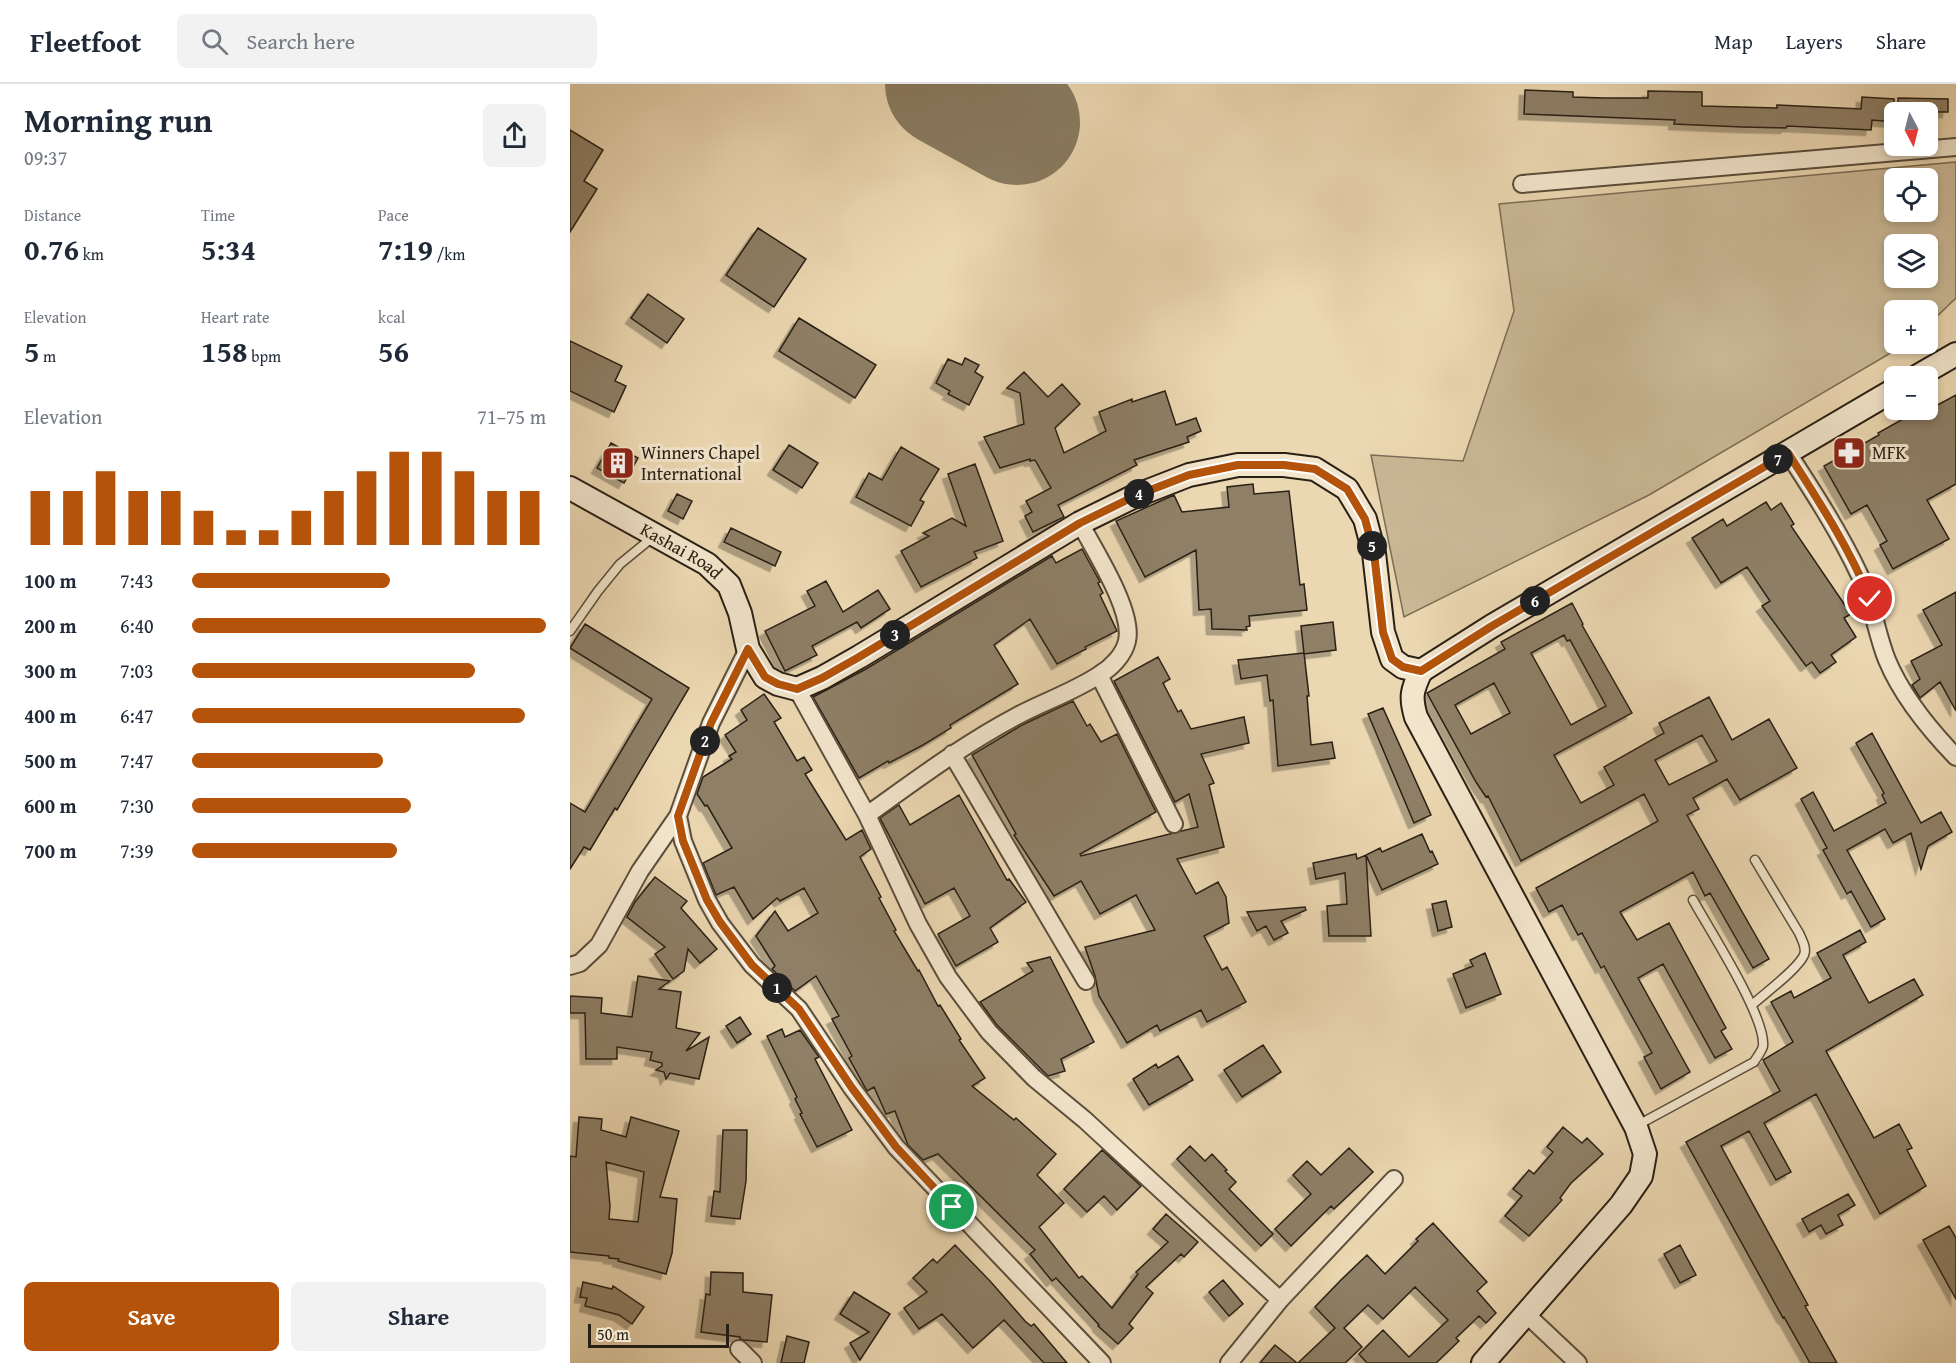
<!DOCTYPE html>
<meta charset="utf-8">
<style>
:root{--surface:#fff;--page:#f2f2f3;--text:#1f2937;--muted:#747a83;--line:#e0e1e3;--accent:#b45309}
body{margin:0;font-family:"Gentium Book Plus",serif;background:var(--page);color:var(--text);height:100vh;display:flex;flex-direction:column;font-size:22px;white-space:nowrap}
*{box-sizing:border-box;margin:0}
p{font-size:20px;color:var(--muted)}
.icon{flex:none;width:33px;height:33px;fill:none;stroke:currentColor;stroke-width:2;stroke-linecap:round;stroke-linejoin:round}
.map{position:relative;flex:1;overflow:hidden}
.sheet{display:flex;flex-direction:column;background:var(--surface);width:570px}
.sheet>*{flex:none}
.needle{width:39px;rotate:173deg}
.buttons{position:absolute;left:1314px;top:18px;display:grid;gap:12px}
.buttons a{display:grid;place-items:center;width:54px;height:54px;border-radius:9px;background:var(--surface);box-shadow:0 3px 9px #0003;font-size:30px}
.scale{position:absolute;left:18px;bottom:15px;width:141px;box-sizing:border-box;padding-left:6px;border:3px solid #292014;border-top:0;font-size:16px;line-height:21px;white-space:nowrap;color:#292014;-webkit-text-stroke:4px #f2e5cc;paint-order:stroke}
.pin{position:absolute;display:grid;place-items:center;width:51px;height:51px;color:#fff;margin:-26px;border:3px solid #fff;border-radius:50%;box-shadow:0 2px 6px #0007}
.km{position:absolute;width:30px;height:30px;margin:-15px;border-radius:50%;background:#222;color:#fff;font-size:16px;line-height:30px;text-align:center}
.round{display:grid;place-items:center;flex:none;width:63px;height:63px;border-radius:9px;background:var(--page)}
.headline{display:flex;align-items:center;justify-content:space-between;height:102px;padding:0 24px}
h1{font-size:33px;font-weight:800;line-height:45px}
.figures{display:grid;grid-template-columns:repeat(3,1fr);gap:9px;height:102px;padding:6px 24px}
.figures div{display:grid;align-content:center}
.figures b{font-size:30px;font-weight:800}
.figures small{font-size:16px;font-weight:400}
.figures p{font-size:16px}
.chart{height:168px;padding:12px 24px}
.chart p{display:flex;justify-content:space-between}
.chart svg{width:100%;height:108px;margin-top:6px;stroke:var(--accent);stroke-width:6}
.cta{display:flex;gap:12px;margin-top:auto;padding:12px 24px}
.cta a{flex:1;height:69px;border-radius:9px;background:var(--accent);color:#fff;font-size:24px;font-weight:800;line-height:69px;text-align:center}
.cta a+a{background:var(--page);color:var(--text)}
ul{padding:0 24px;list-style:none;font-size:20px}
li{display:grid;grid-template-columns:96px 72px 1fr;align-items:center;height:45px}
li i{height:15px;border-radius:8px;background:var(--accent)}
header{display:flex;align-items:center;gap:36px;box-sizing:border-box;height:84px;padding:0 30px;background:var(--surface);border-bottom:2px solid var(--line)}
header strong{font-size:28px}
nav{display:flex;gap:33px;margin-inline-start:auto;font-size:21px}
.search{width:420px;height:54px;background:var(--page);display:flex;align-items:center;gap:15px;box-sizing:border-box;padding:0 21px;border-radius:9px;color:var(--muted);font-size:22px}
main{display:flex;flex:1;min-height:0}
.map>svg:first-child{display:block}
</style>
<header>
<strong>Fleetfoot</strong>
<div class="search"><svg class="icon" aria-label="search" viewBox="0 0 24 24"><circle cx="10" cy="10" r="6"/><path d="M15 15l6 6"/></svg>Search here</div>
<nav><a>Map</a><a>Layers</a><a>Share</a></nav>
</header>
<main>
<section class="sheet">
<div class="headline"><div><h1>Morning run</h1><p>09:37</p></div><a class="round"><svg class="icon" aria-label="share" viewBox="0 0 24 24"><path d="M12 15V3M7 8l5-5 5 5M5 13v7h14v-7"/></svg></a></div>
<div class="figures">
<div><p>Distance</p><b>0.76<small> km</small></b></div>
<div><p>Time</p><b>5:34</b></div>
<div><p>Pace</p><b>7:19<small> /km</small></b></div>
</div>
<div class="figures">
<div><p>Elevation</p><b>5<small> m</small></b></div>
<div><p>Heart rate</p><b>158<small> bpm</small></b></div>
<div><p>kcal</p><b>56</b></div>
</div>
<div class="chart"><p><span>Elevation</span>71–75 m</p>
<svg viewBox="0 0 160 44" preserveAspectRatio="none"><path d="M5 44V22M15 44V22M25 44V14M35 44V22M45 44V22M55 44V30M65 44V38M75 44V38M85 44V30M95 44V22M105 44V14M115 44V6M125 44V6M135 44V14M145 44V22M155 44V22"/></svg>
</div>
<ul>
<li><b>100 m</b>7:43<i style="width:56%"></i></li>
<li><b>200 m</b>6:40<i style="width:100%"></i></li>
<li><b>300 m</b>7:03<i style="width:80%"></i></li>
<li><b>400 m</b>6:47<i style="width:94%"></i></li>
<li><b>500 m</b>7:47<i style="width:54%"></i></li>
<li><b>600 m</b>7:30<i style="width:62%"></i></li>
<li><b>700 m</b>7:39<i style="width:58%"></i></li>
</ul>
<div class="cta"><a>Save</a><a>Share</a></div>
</section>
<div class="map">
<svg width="1386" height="1279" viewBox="0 0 1386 1279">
<defs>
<filter id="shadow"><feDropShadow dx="-5.5" dy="5.5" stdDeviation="0" flood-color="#0004"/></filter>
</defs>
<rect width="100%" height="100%" fill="#ebd7b1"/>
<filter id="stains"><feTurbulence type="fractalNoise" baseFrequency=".00333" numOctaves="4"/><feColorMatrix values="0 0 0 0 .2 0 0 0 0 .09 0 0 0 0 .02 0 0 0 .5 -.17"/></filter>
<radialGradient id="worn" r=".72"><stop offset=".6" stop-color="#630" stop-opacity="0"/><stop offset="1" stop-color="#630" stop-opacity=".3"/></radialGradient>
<path fill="#cab896" stroke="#7a6c55" stroke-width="1.5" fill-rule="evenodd" d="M1386,78V214L1358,241V226H1324V260H1336L1079,411L834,533L801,371L893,377L944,227L929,120ZM1324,94H1358V128H1324ZM1324,160H1358V194H1324Z"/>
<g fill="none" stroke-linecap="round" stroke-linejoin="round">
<path stroke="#8a7c62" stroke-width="126" d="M378,0L447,38"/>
</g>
<path fill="#8e7f66" stroke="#292014" stroke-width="1.5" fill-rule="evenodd" filter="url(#shadow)" d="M955,6L1003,8V13L1034,14H1078V7L1132,8V22L1207,24V21L1291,25L1292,13L1324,15V38L1302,36L1301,46L1217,42L1216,44L1172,43L1104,40L1105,36L954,30Z
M1328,14L1378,15V28H1328Z
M0,46L33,66L14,97L27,105L0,148Z
M188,144L236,175L204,223L156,191Z
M78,210L114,235L97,259L61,234Z
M229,234L306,281L285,314L209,267Z
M0,257L52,282L45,297L56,302L44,328L0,307Z
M395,274L409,281L405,288L413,293L399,321L378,310L380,307L366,299L378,275L392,281Z
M454,288L478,313L492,300L510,320L485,344L494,369L536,347L529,328L562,315V318L595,307L606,341L626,334L631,347L617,353L619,358L564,376L567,381L488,421L494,433L463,448L455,432L462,428L456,417L481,404L465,376L460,377V375L430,384L414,353L454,340L450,309L437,304Z
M1386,311V400L1357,416L1379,455L1323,485L1310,461L1317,457L1297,421L1281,430L1254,382L1309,351L1308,349L1347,327L1349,331Z
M41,359L68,374L54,399L27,384Z
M219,361L248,379L232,404L203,386Z
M331,363L369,385L350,416L354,418L341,442L286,413L299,389L312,396Z
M405,380L433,457L404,468L407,474L351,503L331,467L359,452L353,449L382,434L396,442L378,390Z
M683,400L684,410L719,407L730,501L734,500L737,526L679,532L680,542L676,543L677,546L642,545L641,525L629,526L626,466L575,493L546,437L604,411L612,428L659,423L657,403Z
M107,410L122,417L113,435L98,427Z
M1196,418L1201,426L1211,419L1224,440L1221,442L1281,530L1274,534L1286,553L1261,571L1266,578L1250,589L1242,578L1236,582L1192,522L1200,517L1177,483L1151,499L1122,454L1153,435L1157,442Z
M161,444L211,468L205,482L154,458Z
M512,465L530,498L528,499L533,509L530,511L547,547L515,563L516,565L487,580L460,535L424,561L448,600L380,641L381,644L353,661L319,679L318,677L289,694L243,613L296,585L482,472L486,479Z
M256,497L273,528L308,506L320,525L291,544L287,538L242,562L247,571L215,587L195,547L245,522L237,507Z
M1386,508V627L1370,598L1350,614L1342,601L1350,595L1341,577L1372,561L1353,526Z
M1002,519L1013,540L1012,541L1062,629L984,671L1011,719L1044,701L1034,683L1094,649L1089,639L1139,613L1162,656L1199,635L1227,684L1170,716L1157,695L1123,714L1129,725L1117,731L1199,875L1183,884L1140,809L1135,812L1123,788L1050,828L1067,856L1099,839L1156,944L1151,947L1162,965L1145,974L1093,880L1068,894L1120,988L1091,1005L1074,973L1082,969L1034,882L1031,884L1012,849L1008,851L992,821L979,828L966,804L1088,737L1074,710L951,777L918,712L916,713L906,698L857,609L935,565L931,558ZM994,551L997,557L1000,556L1036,622L1001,641L961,569ZM924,599L940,629L901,650L885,621ZM1132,651L1147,677L1099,701L1085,676Z
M763,538L766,566L734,570L731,542Z
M15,540L119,604L47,726L45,724L20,766L14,763L0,785V719L15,728L82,615L0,564Z
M734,569L739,612H737L741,661L762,658L765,674L708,682L703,616L700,617L697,591L671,595L668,576Z
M588,573L600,595L593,599L608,628L611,626L621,645L674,633L679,659L631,670L644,699L639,701L654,763L607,775L626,810L648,798L656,813L659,839L634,852L652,886L657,883L676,918L637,938L631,926L590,947L587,941L557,959L529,912L525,892L515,863L585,846L566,811L530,830L511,797L484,812L444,751L446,750L402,671L452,641L503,617L517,642L520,640L531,658L547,650L586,728L510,770L511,772L628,743L619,710L605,718L544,597Z
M194,610L211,634L204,638L227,677L234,673L242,686L235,690L276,756L292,746L301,765L290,773L311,813L309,814L326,846L324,847L348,887L349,886L368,922L370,921L391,955L389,956L415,994L402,1002L444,1036L446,1034L486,1070L467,1091L494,1119L469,1143L509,1194L512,1192L542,1224L568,1190L566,1188L598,1158L583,1145L596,1130L628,1158L614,1173L611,1170L576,1203L583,1209L559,1240L563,1244L548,1260L528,1242L529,1241L486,1194L482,1197L460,1170L465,1166L368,1070L353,1076L338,1061L325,1027L316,1030L304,1003L297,1007L279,974L282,972L262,935L269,932L246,892L225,907L202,885L205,882L186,852L205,827L218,847L248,829L234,804L210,817L207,814L183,835L164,803L146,811L133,779L162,764L137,721L135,722L127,710L133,693L162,675L159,672L166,668L155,651L177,636L171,626Z
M813,624L861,731L844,739L798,630Z
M1302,649L1351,739L1371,728L1382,748L1358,762L1351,785L1341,749L1323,759L1315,745L1277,766L1315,835L1301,843L1281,807L1277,810L1253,766L1257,764L1231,715L1243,708L1264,747L1316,719L1312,711L1314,709L1286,659Z
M389,711L437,796L439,795L456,818L420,844L428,858L386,882L368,850L400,832L384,804L355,820L310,734L329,721L340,741Z
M852,750L860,768L862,767L868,780L812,806L796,771L810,764L812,768Z
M786,770L787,775L796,771L801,852H759L757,822L777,820L775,789L746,795L743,779Z
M85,793L117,817L111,824L147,865L130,879L118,865L114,887L103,895L85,870L95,863L57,833L65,818Z
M876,817L882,843L868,847L862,820Z
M735,823L736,826L711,837L718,849L704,856L696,842L687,847L677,828Z
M1290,846L1296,858L1273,871L1299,919L1344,895L1353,911L1256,967L1304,1054L1329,1040L1342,1064L1337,1066L1356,1102L1310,1130L1246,1010L1194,1039L1221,1088L1206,1096L1179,1047L1151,1062L1238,1221L1235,1222L1267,1279H1240L1214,1233L1213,1234L1116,1058L1210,1007L1193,976L1223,958L1201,918L1221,907L1224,914L1261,894L1247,869Z
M915,869L931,910L896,924L883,890L903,882L900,876Z
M480,873L524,958L491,975L495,987L478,992L427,941L410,918L463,887L457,879Z
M68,892L100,897L89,905L111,908L106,944L130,949L116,967L139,953L129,995L100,989L96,995L94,988L86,986L92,982V979L80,976L82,968L47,963V975H16L15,929H0V912L32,914L31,929L62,933Z
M170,933L181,950L167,959L156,942Z
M212,945L215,953L230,946L249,973L245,975L282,1046L247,1063L230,1030L232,1029L225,1015L227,1013L197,952Z
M693,961L711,988L672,1013L654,986Z
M608,972L623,996L579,1021L563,995L586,980L588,984Z
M9,1033L32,1035L31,1046L56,1053L61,1033L109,1047L90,1113L107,1115L102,1169L96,1190L48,1177L49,1175L39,1174V1172L0,1168V1072L6,1073ZM36,1078L74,1088L68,1138L39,1135L40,1122Z
M993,1043L1012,1059L1017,1054L1033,1070L1001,1099L990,1114L992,1116L959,1152L935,1132L952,1112L943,1105L959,1086L964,1090L983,1068L977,1063Z
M153,1046H177L176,1097L170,1135L141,1132L144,1107L150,1108Z
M620,1062L635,1077L642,1070L657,1086L655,1087L666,1098L659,1105L703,1150L691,1162L607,1075Z
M779,1064L803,1088L764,1125L761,1122L721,1162L705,1145L741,1110L723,1091L737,1077L751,1091Z
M532,1066L571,1102L547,1126L534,1112L517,1128L494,1105Z
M1278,1110L1285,1121L1268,1131L1273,1141L1256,1150L1251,1141L1239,1148L1232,1135Z
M863,1139L917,1198L907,1207L926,1229L916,1239L909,1232L886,1254L889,1257L866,1279H797L789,1270L813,1246L839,1273L878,1236L845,1203L813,1235L798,1221L774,1244L792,1263L775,1279H728L765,1244L745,1223L771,1196L797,1171L815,1190L848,1157L846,1155Z
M1379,1142L1386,1154V1215L1353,1156Z
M385,1161L420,1197L455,1237L461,1242L464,1240L497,1279H474L434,1236L403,1264L372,1230L349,1245L334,1224L357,1208L343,1194L363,1175L367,1179Z
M1110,1161L1126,1191L1110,1199L1094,1170Z
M141,1188L173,1189V1208L202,1211L197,1258L174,1256L170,1255V1253L131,1248L136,1210L140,1211Z
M653,1196L673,1220L659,1232L639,1208Z
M13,1198L42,1205L43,1202L74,1223L62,1240L49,1231L15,1222L17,1214L10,1213Z
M284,1208L320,1230L290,1276L280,1259L299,1248L270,1230Z
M217,1252L239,1258L234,1279H211Z
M705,1261L727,1279H690Z"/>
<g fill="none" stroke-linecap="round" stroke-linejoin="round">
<g stroke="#5a4e3b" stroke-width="11">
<path id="lane" d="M0,547L28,507L50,480L83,453
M1182,921C1194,910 1228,885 1234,871C1237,864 1232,856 1229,849L1185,776
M1066,1042L1184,978C1187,973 1192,967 1193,962C1196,933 1139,845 1123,816"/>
</g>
<g stroke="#5a4e3b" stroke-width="20">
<path id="street" d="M952,100L1386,63
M1218,369C1244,409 1270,449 1290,492C1303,519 1306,549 1317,576C1332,612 1359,645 1386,673
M529,591L604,740
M227,605L297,731L348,840L378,893L419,948L464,994L515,1036L710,1216
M382,670L516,897
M297,731C346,696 394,660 447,632C473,618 503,608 529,591C541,584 554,571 557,557C564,527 524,466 510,439
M108,732L113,757L137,816L150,839L182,881L229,925L282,1004L326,1063L532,1279
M0,882L10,879L29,861L70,787L108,732L141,639L178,565
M956,1230L1008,1279
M169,1265L183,1279
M659,1279L710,1216L824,1095"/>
</g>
<g stroke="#292014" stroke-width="26">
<g id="secondary">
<path d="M1348,292L1386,270"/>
<path id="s1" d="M0,404L137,480L159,501L170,529L178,565L195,593L208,600L227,605L252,594L289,573L510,439L565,412L619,391L668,381H714L745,385L777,405L795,435L804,469L813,548L822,575L833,583L851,587L922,542L1324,306"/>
<path d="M851,587C842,606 840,613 846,633L1066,1043L1075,1070L1071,1092L1051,1121L913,1279"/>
</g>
</g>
<use href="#lane" stroke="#f2e5cc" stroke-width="8"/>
<use href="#street" stroke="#f2e5cc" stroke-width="16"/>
<use href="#secondary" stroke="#f2e5cc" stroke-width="22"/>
</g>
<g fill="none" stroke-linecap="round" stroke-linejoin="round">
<g stroke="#fff" stroke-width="12">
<path id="route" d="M382,1123L326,1063L282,1004L229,925L182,881L150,838L137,816L113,757L108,732L141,639L178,565L195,593L208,600L227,605L252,594L289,573L510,439L565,412L619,391L668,381H714L745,385L777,405L795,435L804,469L813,548L822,575L833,583L851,587L922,542L1218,369C1248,416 1279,463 1300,515"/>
</g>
<use href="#route" stroke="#b45309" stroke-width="8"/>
</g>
<defs>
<g id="pharmacy-square" transform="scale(1.725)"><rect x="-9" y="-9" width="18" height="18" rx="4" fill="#8f2418" stroke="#f2e5cc"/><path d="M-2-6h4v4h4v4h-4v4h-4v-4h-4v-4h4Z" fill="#fff"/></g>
<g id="building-square" transform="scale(1.725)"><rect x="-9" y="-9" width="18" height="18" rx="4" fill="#8f2418" stroke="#f2e5cc"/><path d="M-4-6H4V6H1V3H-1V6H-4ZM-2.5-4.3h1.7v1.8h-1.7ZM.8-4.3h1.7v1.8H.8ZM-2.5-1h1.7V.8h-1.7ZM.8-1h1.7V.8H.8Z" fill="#fff"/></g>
</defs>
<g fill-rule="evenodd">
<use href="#pharmacy-square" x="1279" y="369"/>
<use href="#building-square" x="48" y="379"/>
</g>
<g text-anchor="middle" stroke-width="6" stroke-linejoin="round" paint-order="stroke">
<g font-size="18" fill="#292014" stroke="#f2e5cc" text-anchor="start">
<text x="71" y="375">Winners Chapel<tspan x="71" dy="21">International</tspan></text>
<text x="1302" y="375">MFK</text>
</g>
<g font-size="18" fill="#292014" stroke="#f2e5cc">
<text dy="6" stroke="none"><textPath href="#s1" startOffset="128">Kashai Road</textPath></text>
</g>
</g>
<rect width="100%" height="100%" filter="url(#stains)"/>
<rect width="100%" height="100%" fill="url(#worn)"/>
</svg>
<div class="buttons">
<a><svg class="needle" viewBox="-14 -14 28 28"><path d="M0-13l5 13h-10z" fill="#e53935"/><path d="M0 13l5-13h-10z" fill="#747a83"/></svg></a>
<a><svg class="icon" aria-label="locate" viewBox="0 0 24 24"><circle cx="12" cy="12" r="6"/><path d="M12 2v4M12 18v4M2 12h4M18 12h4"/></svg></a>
<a><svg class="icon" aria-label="layers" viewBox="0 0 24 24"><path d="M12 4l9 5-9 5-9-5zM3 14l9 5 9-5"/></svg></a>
<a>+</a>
<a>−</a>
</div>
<div class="scale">50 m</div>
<div class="pin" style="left:382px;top:1123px;background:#1e9e55"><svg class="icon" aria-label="arrive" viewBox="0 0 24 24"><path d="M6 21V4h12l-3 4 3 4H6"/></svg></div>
<div class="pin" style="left:1300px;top:515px;background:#d93025"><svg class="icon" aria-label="check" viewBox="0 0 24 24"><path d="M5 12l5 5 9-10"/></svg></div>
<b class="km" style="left:207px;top:904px">1</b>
<b class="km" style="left:135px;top:657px">2</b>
<b class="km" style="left:325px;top:551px">3</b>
<b class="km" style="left:569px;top:410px">4</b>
<b class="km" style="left:802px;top:462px">5</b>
<b class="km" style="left:965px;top:517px">6</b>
<b class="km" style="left:1208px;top:375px">7</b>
</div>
</main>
